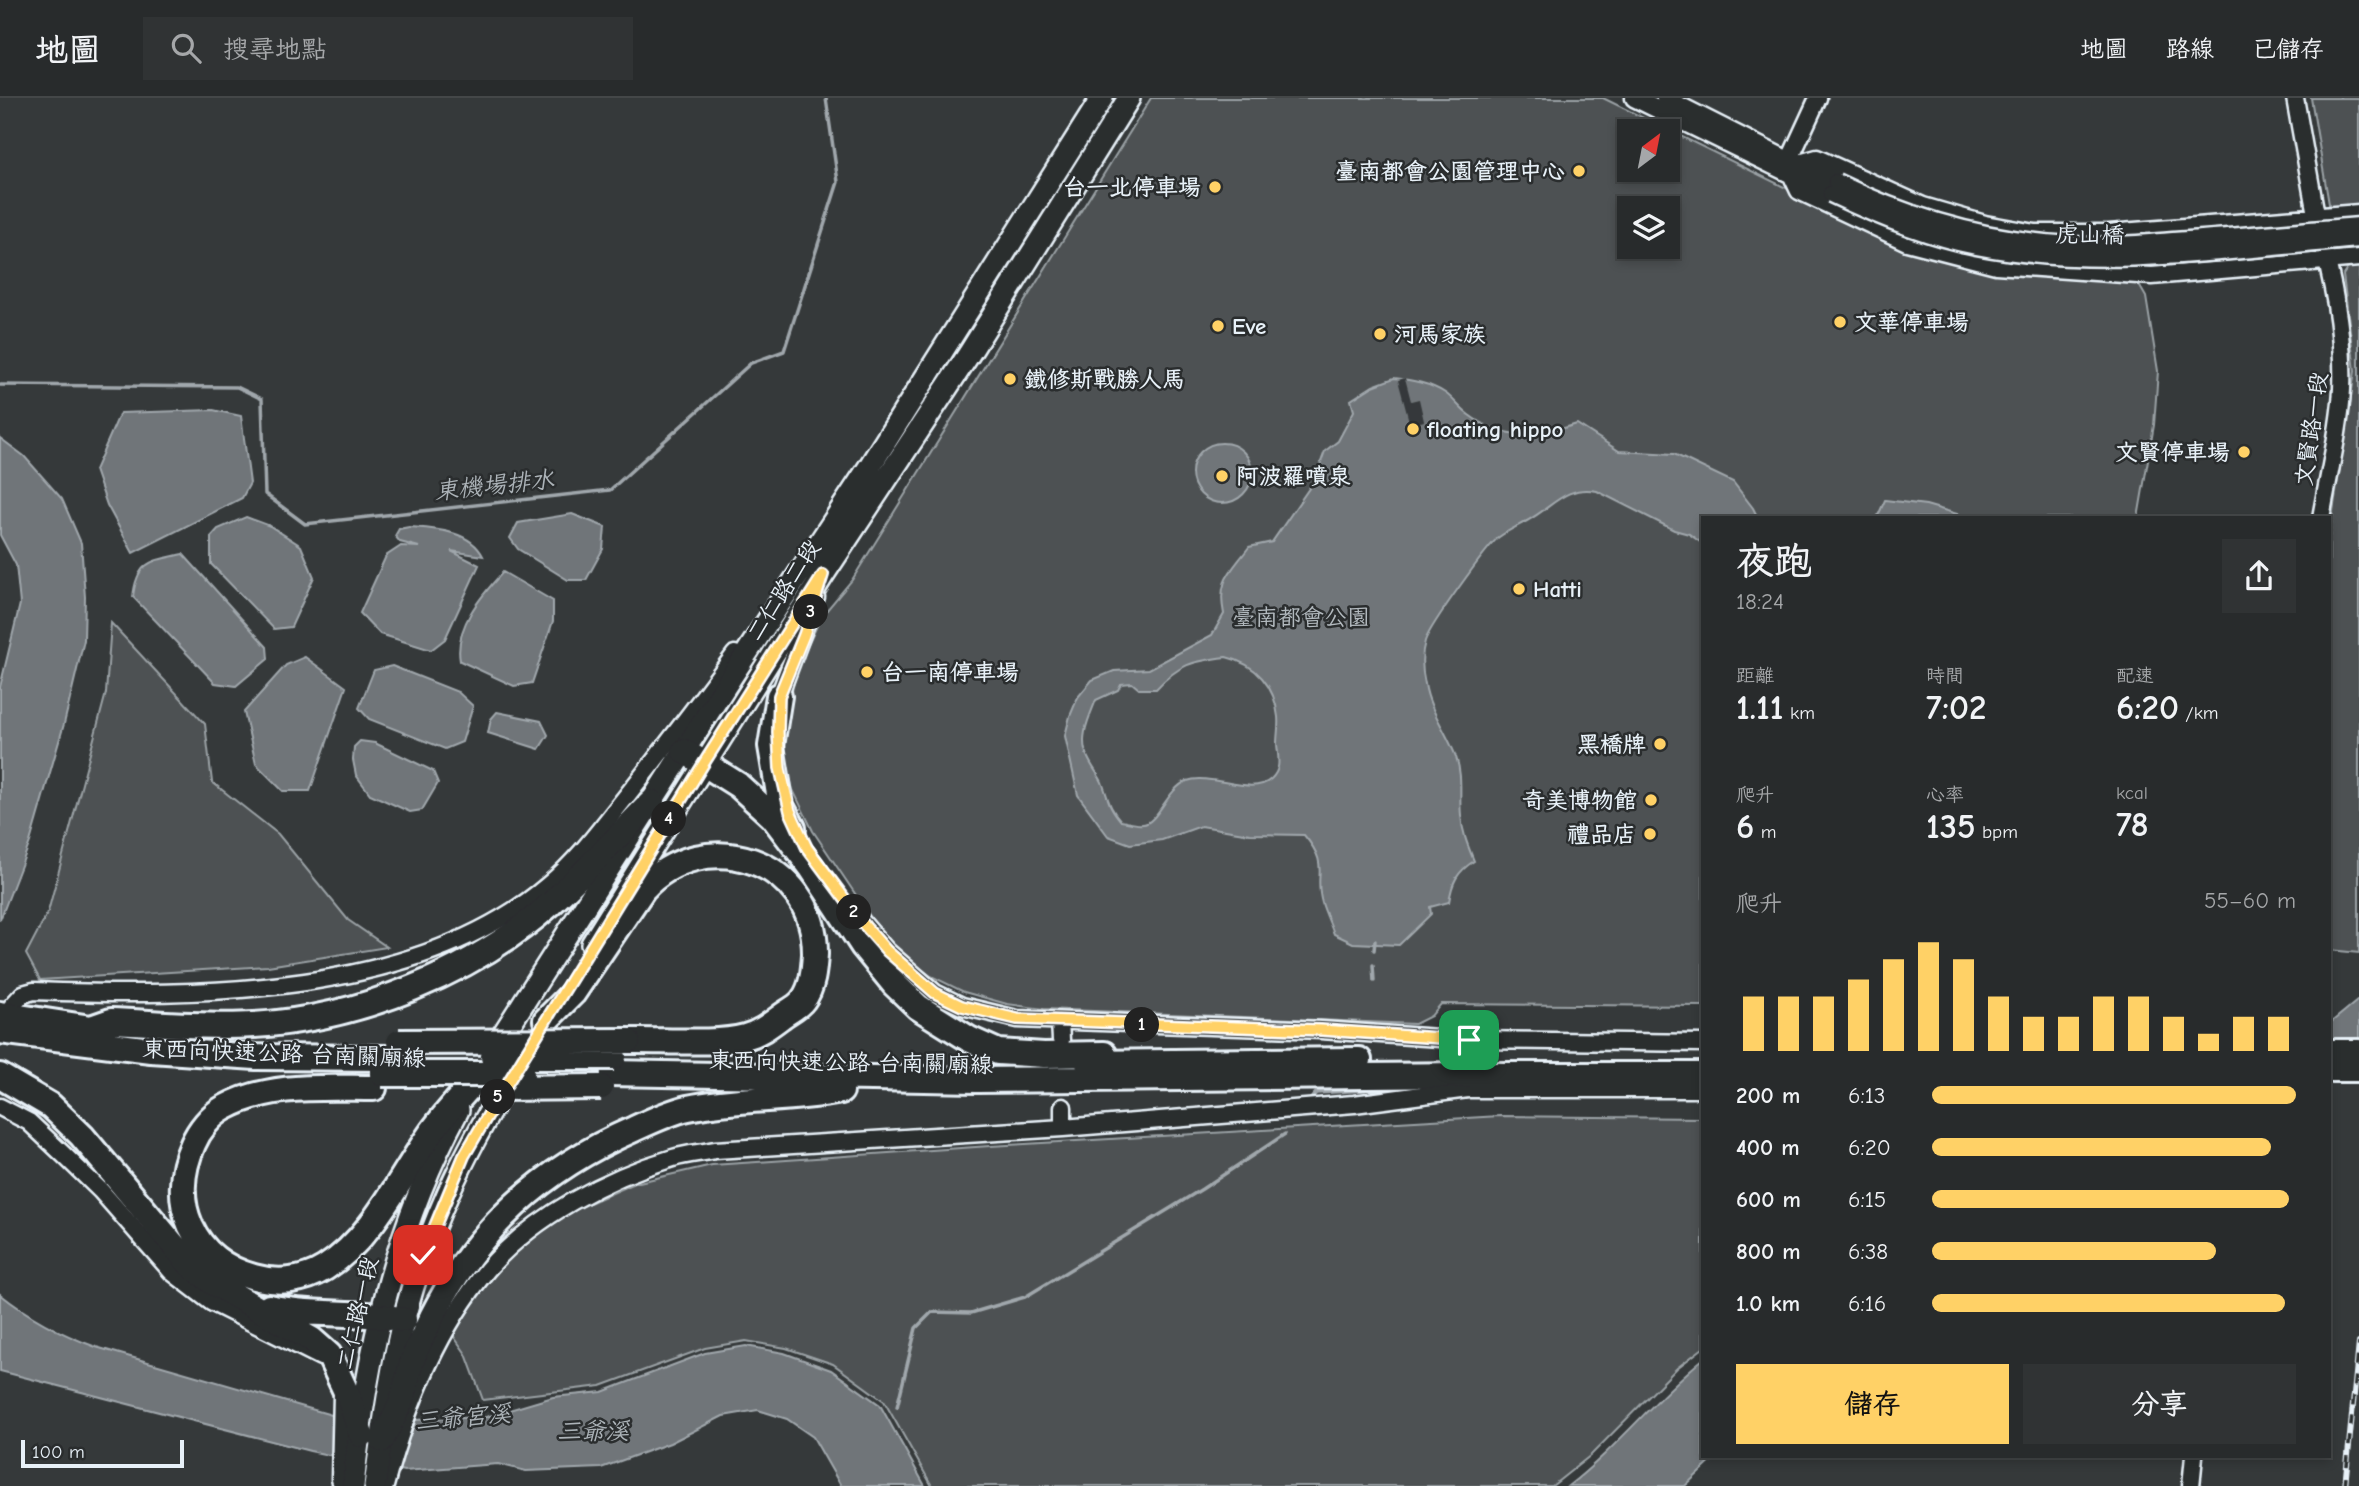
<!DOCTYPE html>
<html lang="zh-TW">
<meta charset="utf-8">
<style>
:root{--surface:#282b2c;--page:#303334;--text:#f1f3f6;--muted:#a5a7a9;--line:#444748;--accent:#ffd166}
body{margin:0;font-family:"Comic Neue","LXGW WenKai TC",sans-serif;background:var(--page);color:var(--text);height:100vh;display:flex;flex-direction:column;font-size:26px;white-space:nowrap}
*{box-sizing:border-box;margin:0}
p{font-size:23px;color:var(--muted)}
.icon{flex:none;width:38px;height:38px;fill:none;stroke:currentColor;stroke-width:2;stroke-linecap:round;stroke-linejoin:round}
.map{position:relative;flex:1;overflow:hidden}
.panel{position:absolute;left:1701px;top:418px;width:630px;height:942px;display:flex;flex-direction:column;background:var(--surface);border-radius:0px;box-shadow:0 4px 10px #0003,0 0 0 2px var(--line)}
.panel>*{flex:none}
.needle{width:46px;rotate:32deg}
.buttons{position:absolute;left:1617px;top:21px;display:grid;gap:14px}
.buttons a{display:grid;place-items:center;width:63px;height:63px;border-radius:0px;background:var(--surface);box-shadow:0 4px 10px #0003,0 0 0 2px var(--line);font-size:35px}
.scale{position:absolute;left:21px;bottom:18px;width:163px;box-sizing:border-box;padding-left:7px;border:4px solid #e8f1f8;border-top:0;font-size:19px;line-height:24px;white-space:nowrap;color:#e8f1f8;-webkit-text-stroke:5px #2a2d2e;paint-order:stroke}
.pin{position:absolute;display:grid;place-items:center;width:60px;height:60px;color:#fff;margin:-30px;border-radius:14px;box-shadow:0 4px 10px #0006}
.km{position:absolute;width:35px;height:35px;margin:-18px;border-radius:50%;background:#222;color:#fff;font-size:19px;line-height:35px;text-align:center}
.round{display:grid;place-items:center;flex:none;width:74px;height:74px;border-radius:0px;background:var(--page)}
.headline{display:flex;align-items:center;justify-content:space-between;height:119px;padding:0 35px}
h1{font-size:38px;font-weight:700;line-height:52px}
.metrics{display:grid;grid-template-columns:repeat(3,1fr);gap:10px;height:119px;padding:7px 35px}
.metrics div{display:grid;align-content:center}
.metrics b{font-size:35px;font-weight:700}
.metrics small{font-size:19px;font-weight:400}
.metrics p{font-size:19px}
.chart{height:196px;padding:14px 35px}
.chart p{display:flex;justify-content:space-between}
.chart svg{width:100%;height:126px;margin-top:7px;stroke:var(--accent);stroke-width:6}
.button{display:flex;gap:14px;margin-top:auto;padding:14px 35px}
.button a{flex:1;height:80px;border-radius:0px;background:var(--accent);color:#111;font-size:28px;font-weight:700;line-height:80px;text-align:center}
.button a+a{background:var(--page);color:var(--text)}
ul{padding:0 35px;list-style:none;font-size:23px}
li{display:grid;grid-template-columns:112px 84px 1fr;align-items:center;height:52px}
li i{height:18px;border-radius:9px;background:var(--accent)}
header{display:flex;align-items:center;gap:42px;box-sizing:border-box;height:98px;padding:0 35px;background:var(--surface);border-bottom:2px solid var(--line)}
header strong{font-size:33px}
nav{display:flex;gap:38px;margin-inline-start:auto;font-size:24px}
.search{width:490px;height:63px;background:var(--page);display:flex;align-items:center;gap:18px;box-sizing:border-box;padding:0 24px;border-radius:0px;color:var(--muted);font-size:26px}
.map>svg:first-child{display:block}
</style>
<header>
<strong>地圖</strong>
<div class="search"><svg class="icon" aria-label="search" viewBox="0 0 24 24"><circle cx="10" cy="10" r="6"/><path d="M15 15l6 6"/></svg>搜尋地點</div>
<nav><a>地圖</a><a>路線</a><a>已儲存</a></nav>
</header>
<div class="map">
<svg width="2359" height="1388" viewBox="0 0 2359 1388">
<rect width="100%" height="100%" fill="#35393a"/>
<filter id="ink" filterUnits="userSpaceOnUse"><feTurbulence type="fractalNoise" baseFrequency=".0143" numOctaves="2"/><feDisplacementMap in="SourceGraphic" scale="14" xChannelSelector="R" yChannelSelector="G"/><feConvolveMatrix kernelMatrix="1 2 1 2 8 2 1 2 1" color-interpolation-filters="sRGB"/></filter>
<g filter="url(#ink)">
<path fill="#4d5152" stroke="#9aa1a5" stroke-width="2" fill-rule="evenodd" d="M1151,0H1603L1896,144L1979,170L2065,180L2124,179L2139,187L2146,199L2158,273L2154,327L2138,420H1703V908L1441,906L1431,918L1415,926L1044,911L1007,906L964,894L931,878L900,855L874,824L813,733L793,692L784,655L783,633L797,571L821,519L852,482ZM1629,33H1668V72H1629ZM1629,110H1668V149H1629Z
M2311,0H2359V108L2330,112Z
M2349,168L2359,169V855L2329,852V439L2355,273L2343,177Z
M111,525L205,626L212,684L278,736L348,822L387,849L268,868L40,882L26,856L48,814L106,595Z
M1500,1018L1703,1020V1250L1677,1270L1591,1357L1552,1388H932L884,1303L833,1266L786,1250L746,1243L705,1250L601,1288L483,1302L466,1256L452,1236L463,1216L489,1179L522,1144L558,1119L635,1085L712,1067L990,1048Z"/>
<path fill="#707579" stroke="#a0a7ac" stroke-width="2" fill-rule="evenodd" d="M1394,280C1411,282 1430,285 1445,295C1454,301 1460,311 1469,317C1503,343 1539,339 1577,326L1619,353L1674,356L1733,384L1753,410L1758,420H1703V446L1689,436L1674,432L1597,393C1565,387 1553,409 1527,423C1518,428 1507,433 1499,439C1487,448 1430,528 1425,543C1421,556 1422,573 1425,586C1429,612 1447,634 1456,659C1463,678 1459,698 1461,717C1462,734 1468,748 1474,763C1457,774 1452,784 1449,804L1430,809L1431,816L1399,847L1353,845L1334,836C1330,825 1325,815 1322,805C1313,775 1331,769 1304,737L1250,736L1201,728L1162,742L1130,746L1108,738L1078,697L1065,638L1070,618L1078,599L1092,582L1114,573L1149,571L1212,537L1224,516C1217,482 1230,475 1249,449L1272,444L1314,383L1325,353L1338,343L1354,313L1351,302L1373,288ZM1226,559C1256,566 1275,588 1278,619C1279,628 1277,637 1277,646C1278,659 1282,671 1271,681C1252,699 1211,674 1187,683C1168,690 1157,726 1143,726C1136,727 1128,724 1121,723C1108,708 1109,702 1102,684C1098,676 1092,669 1088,660C1078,641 1089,620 1096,602L1118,592L1121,586L1132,585L1139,591H1156C1179,566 1193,563 1226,559Z
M213,312L241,318L250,385L242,400L133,455L107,407L95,372L120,315Z
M0,340L24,358L62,401L81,445L85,499L84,542L64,626L30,744L0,822V589L20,506L16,467L0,437Z
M1192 375a30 30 0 1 1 60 0a30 30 0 1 1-60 0Z
M1885,402L1926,407L1971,420H1877Z
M572,416L605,429L603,451L586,482H568L518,451L510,440L518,425Z
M246,419L270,428L301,448L314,479L291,529L274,531L211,466V439L218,431Z
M409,429C435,431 470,432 483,458L451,453L479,467L445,541L431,552L380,536L360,515L386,458L401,448L419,449L400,444L395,438L399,431Z
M183,456L267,549L268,561L236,588L215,585L133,499C137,462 152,463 183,456Z
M503,474L553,503V523L532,585L514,588L460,563C454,529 481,498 503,474Z
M305,559L346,589L310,693H283L256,666L244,614L286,567Z
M392,568L458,594L473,608L462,644L445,651L369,621L359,610L374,572Z
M497,614L541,623L548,637L539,651L488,635L491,621Z
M360,643L375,645L433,673L438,685L422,712L410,714L370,696L356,677L353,662L354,649Z
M2357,903H2359V957L2329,978V926Z
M0,1196C30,1220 60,1236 96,1249L335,1318L413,1322L486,1319L553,1299L602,1294L705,1255L746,1248L784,1255L831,1272L880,1307L925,1388H841L813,1339L787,1321L758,1312L723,1318L670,1345L601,1370L526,1373L498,1366L404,1373L310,1353L0,1273Z
M1703,1261V1358H1717L1685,1388H1568C1617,1350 1655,1300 1703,1261Z"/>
<path fill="#35393a" d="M1405,280L1411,303L1419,301L1424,323L1410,327L1398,282Z"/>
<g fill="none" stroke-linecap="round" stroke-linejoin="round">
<path stroke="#a0a7ac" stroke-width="3.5" d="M0,287L237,289L262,301L265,396L305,426L610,392L751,265L784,253L838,84L826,0
M1374,852L1375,843
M1373,867L1374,883
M1309,1003L1316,995L1365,992
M897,1309L916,1230L932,1214L971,1215L1025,1199L1202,1091L1285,1036"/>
<g stroke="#e8f1f8" stroke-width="21">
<path id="minor" d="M1634,0L1831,96
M1665,0L1796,66L1836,84
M2295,0L2318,128
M1789,63L1818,0
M1796,66L1817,60L1923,108L1985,126L2035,135H2109L2359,115
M1791,76L1799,93L1907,144L1996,167L2152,178L2359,160
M2321,420C2328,379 2340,332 2342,291C2344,248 2336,197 2325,156
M779,607V598L816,499
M850,810L887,853L935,895L962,908L1017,921L1321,932L1469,942L1703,945
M12,908L23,896L34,893C198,899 417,899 548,787C578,762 601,730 625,700C662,653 699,605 735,556
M1060,923L1061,942
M0,1009L29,1024L64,1057L101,1093L172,1174L211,1204L321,1259
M1063,1009V1030
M342,1296L340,1381L343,1388
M385,1388C405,1313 437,1232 487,1172C532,1119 608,1079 673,1060C687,1056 701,1055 715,1052L1063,1030L1354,1006L1468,991H1703
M2191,1388L2194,1358"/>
</g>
<g stroke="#e8f1f8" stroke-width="26">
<path id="major" d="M592,846L823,477L969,256L1129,0
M492,954L731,579L868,371L1102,0
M353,1388C366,1256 395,1129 458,1012
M375,1388C383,1332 390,1275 404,1220C428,1130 462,1058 511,978"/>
</g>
<g stroke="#e8f1f8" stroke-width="30">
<path id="highway" d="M779,598L771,648L781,708L793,730
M684,653L738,687L773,719L811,769L863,848L894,886L918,909L969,941L998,954L1044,957L1104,956
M0,916L91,930L111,923C158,925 207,930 254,927C358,921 473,875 550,806C585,774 618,738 652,704
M546,922L573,895L643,791C704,725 816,761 815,856C814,871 813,889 803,902C799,908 789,913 782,918C770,927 760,935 745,939C716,947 660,942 628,943
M0,933L151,952L256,959L391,960
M2329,954H2359
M1088,965L1359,962
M2329,971H2359
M609,975L977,982L1470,977H1703
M0,978L51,1008L82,1038L190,1167L213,1185L312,1242L329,1257L348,1298L361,1337
M374,990C324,990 269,985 224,1010C211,1017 199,1032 193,1046C167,1104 192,1162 254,1179C278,1186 304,1183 325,1170C372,1140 398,1083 429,1038C442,1019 458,1002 473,985
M269,1209C314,1219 359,1212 404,1222
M382,1342C388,1330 396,1317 401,1304C406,1289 408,1273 414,1258C419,1245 426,1232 432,1219C477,1130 542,1071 634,1031C651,1023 670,1014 688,1010C739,999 790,1003 841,993"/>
</g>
<use href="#minor" stroke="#2a2d2e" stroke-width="16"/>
<use href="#major" stroke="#2a2d2e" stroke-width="21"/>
<use href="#highway" stroke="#2a2d2e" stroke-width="24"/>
<g stroke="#e8f1f8" stroke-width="6">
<path id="rail" d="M2345,1388L2359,1245"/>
</g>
<use href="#rail" stroke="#2a2d2e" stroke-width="3.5" stroke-dasharray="10" stroke-linecap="butt"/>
<g stroke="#e8f1f8" stroke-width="21" stroke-linecap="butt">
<path id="minor-bridge" d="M1836,84C1911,121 1989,143 2072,147C2105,149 2139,146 2173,143C2235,139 2297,133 2359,128
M1831,96C1877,118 1925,138 1976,148C2102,173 2232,152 2359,141"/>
</g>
<g stroke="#e8f1f8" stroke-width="30" stroke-linecap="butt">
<path id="highway-bridge" d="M399,944L628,943
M493,959H614
M382,976H522
M497,990L601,989"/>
</g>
<use href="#minor-bridge" stroke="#2a2d2e" stroke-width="16"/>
<use href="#highway-bridge" stroke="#2a2d2e" stroke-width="24"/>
</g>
</g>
<g fill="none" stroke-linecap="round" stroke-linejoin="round" filter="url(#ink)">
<g stroke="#fff" stroke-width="14">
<path id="route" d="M423,1157L464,1058L488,1017L704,665L823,477L804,537L779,598L778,634L780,670L790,713L807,750L865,828L887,853L935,895L962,908L1017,921L1321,932L1469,942"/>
</g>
<use href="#route" stroke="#ffd166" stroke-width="9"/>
</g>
<g fill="#ffd166" stroke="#2a2d2e" stroke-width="2.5">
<circle cx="1579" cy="73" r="7"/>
<circle cx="1215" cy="89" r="7"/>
<circle cx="1840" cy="224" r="7"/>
<circle cx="1218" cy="228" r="7"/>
<circle cx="1380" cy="236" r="7"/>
<circle cx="1010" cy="281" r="7"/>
<circle cx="1413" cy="331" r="7"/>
<circle cx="2244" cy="354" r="7"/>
<circle cx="1222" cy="378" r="7"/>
<circle cx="1519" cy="491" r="7"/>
<circle cx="867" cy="574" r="7"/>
<circle cx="1660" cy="646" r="7"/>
<circle cx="1651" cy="702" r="7"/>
<circle cx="1650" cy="736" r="7"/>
</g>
<g text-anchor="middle" stroke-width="5" stroke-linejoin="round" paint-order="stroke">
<g font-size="23" font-weight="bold" fill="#e8f1f8" stroke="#2a2d2e" text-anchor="start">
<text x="1565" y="81" text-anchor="end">臺南都會公園管理中心</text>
<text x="1201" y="97" text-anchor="end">台一北停車場</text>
<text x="1854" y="232">文華停車場</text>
<text x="1232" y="236">Eve</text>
<text x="1394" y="244">河馬家族</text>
<text x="1024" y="289">鐵修斯戰勝人馬</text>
<text x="1427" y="339">floating hippo</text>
<text x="2230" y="362" text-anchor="end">文賢停車場</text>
<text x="1236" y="386">阿波羅噴泉</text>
<text x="1533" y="499">Hatti</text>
<text x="881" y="582">台一南停車場</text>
<text x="1646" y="654" text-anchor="end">黑橋牌</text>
<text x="1637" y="710" text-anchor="end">奇美博物館</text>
<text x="1636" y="744" text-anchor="end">禮品店</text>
</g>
<g font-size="23" fill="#e8f1f8" stroke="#2a2d2e">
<text transform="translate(2090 136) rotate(1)" y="8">虎山橋</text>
<text transform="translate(2311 331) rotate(-82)" y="8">文賢路一段</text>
<text transform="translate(783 492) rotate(-57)" y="8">二仁路二段</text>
<text transform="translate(284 955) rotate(2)" y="8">東西向快速公路 台南關廟線</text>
<text transform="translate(851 964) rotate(1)" y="8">東西向快速公路 台南關廟線</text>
<text transform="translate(357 1215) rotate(-77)" y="8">二仁路一段</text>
</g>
<g font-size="23" fill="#b2b9be" stroke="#2a2d2e">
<text x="1301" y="527">臺南都會公園</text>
</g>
<g font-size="24" font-style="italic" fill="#acb3b8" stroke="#2a2d2e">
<text transform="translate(494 387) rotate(-6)" y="8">東機場排水</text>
<text transform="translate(463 1319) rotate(-5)" y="8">三爺宮溪</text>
<text x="593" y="1341">三爺溪</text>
</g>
</g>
</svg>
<div class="buttons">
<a><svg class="needle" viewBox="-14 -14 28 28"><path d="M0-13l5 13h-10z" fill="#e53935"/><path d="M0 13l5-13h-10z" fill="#a5a7a9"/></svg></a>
<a><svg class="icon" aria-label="layers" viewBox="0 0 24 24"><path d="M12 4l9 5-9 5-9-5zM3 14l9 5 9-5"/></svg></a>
</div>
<div class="scale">100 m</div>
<div class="pin" style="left:1469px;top:942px;background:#1e9e55"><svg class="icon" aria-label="arrive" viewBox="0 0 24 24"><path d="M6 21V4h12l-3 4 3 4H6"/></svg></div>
<div class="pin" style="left:423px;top:1157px;background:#d93025"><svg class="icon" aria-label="check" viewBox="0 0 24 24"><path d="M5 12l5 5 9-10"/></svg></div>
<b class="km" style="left:1142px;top:927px">1</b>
<b class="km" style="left:854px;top:814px">2</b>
<b class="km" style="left:811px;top:514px">3</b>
<b class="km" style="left:669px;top:721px">4</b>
<b class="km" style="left:498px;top:999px">5</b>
<section class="panel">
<div class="headline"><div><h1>夜跑</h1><p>18:24</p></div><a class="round"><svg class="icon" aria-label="share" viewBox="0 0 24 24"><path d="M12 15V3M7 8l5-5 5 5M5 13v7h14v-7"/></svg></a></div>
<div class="metrics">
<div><p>距離</p><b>1.11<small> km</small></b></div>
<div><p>時間</p><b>7:02</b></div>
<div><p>配速</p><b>6:20<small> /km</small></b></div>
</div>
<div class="metrics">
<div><p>爬升</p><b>6<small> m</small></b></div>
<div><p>心率</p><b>135<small> bpm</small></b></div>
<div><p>kcal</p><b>78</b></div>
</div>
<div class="chart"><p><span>爬升</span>55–60 m</p>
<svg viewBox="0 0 160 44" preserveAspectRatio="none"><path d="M5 44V25M15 44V25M25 44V25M35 44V19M45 44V12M55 44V6M65 44V12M75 44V25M85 44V32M95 44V32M105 44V25M115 44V25M125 44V32M135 44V38M145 44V32M155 44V32"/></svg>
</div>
<ul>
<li><b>200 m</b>6:13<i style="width:100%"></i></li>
<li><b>400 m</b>6:20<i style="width:93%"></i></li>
<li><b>600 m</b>6:15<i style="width:98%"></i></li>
<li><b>800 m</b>6:38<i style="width:78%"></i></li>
<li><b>1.0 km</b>6:16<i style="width:97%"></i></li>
</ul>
<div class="button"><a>儲存</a><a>分享</a></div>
</section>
</div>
